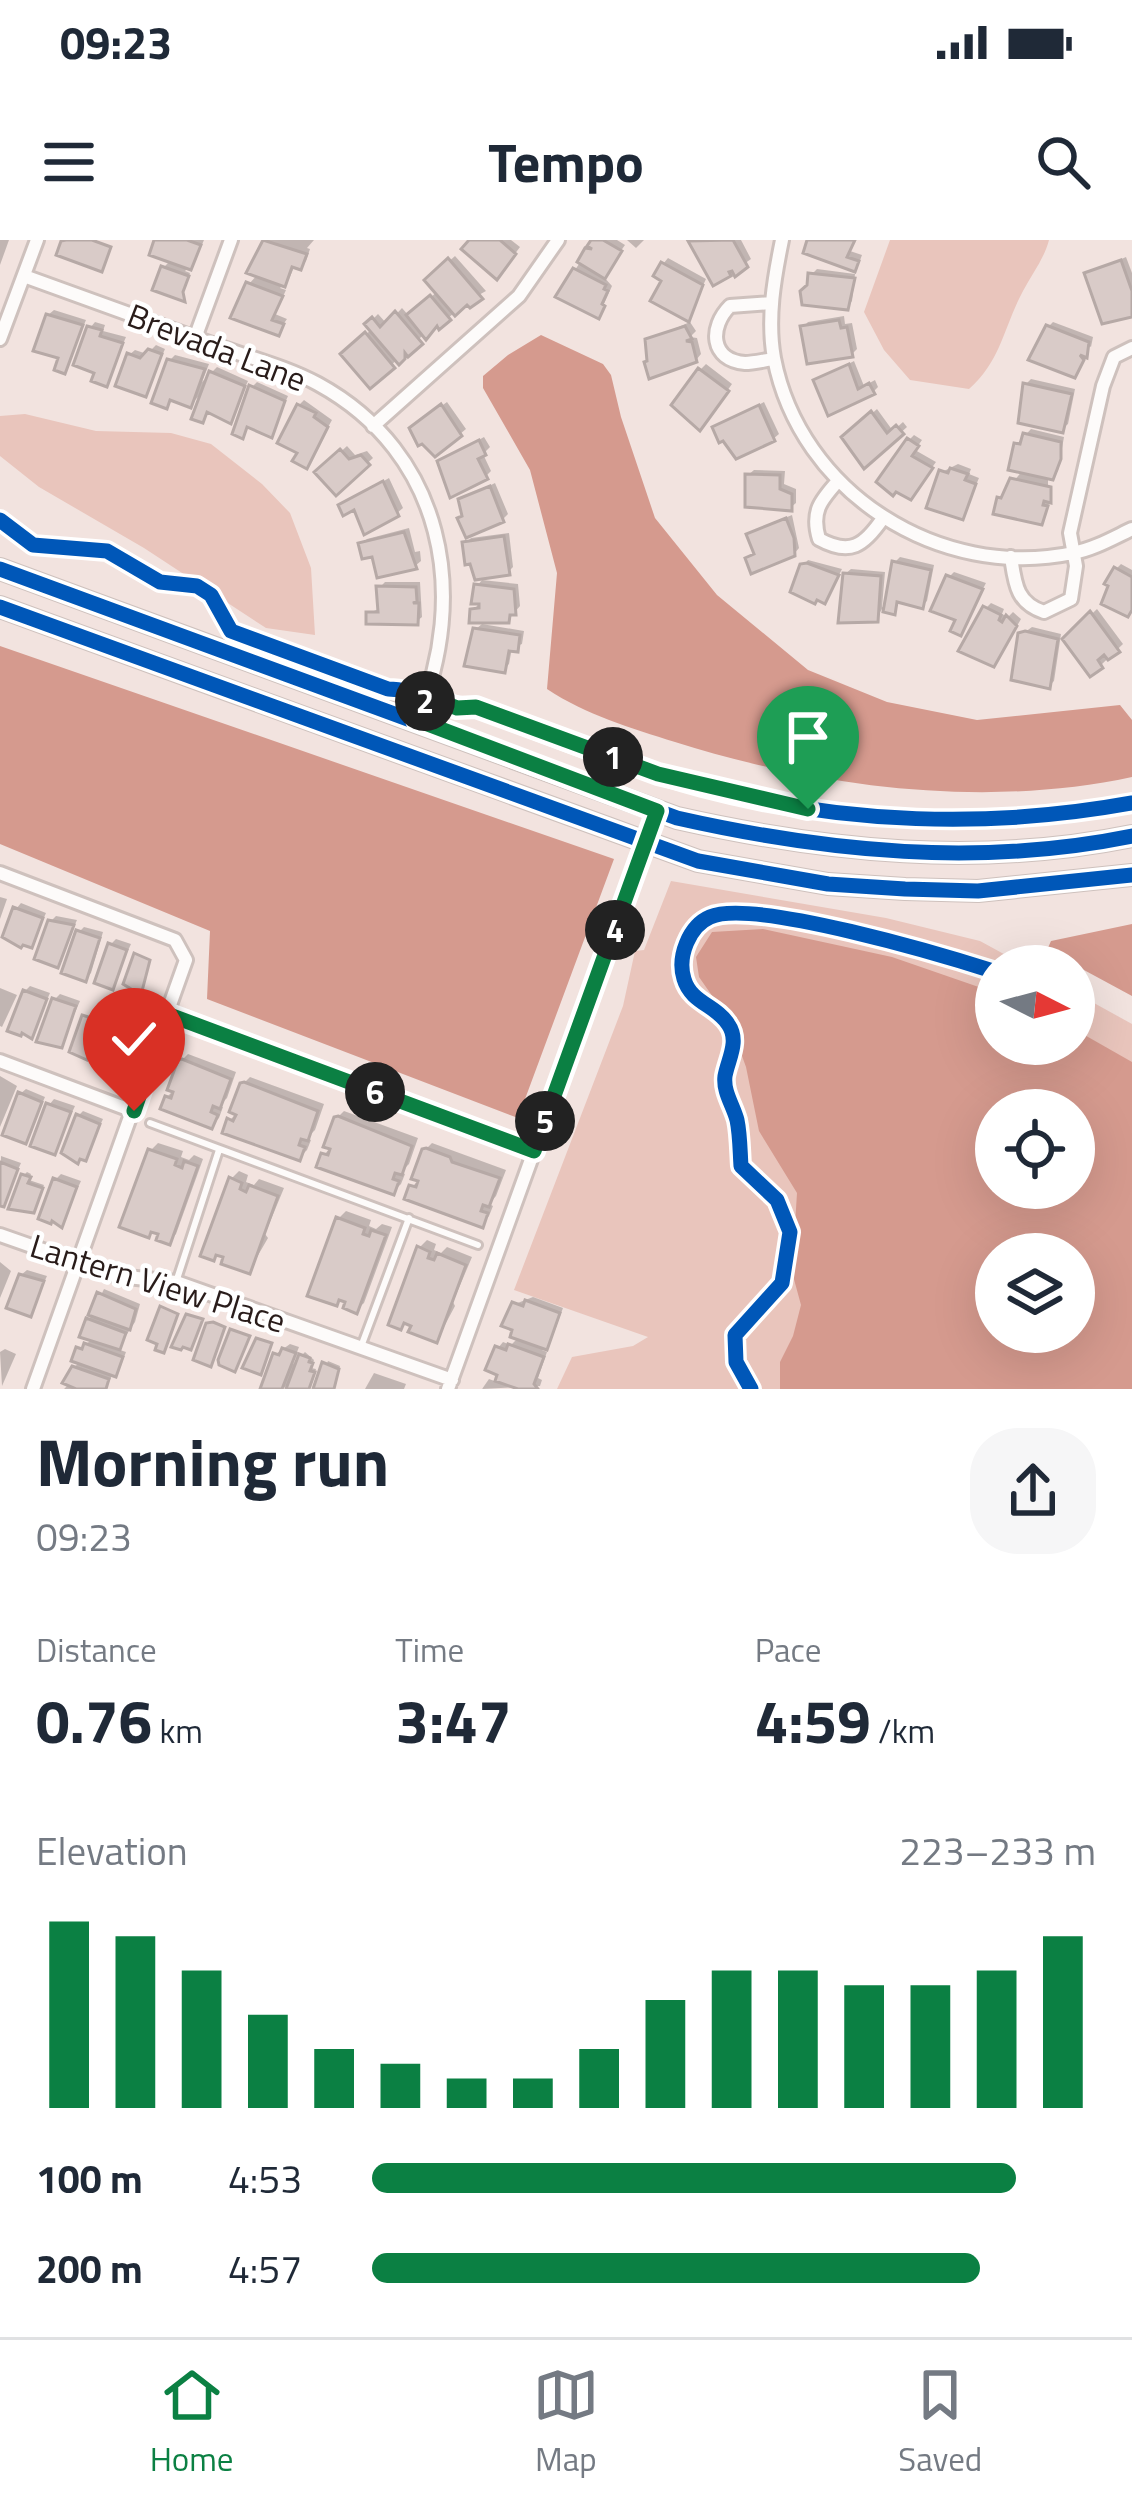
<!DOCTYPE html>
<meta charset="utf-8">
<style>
:root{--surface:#fff;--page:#f6f6f7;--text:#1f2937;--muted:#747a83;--line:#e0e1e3;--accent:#0b8043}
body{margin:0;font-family:"Titillium Web",sans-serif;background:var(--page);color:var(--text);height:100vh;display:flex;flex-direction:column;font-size:45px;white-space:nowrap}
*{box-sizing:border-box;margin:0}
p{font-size:39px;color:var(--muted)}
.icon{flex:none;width:66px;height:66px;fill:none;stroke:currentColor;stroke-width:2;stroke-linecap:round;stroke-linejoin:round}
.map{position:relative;height:1149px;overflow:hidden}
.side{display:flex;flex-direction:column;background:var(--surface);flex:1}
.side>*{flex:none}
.needle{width:78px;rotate:96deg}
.controls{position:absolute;left:975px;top:705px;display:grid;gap:24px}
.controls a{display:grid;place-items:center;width:120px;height:120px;border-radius:50%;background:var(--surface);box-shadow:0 12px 48px #0002;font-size:60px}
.pin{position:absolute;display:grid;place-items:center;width:102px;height:102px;color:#fff;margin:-123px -51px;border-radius:50% 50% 50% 0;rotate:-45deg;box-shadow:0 0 12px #0007}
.pin .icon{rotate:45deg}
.km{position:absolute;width:60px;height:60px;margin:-30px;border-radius:50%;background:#222;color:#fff;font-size:33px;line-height:60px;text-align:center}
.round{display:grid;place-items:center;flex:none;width:126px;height:126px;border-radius:48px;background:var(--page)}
.overview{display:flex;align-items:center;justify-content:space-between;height:204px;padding:0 36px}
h1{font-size:66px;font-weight:700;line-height:90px}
.figures{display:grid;grid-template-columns:repeat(3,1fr);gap:18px;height:204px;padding:12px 36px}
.figures div{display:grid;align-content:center}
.figures b{font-size:60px;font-weight:700}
.figures small{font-size:33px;font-weight:400}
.figures p{font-size:33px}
.chart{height:336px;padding:24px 36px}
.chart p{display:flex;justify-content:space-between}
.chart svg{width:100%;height:216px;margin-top:12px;stroke:var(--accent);stroke-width:6}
ul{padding:0 36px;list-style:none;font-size:39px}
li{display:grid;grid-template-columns:192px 144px 1fr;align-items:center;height:90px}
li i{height:30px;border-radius:15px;background:var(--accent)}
.status{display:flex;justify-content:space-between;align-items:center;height:84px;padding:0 60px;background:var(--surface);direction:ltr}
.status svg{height:33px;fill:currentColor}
header{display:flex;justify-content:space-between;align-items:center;height:156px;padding:0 36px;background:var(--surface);font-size:54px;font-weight:700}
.menu{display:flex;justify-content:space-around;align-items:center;height:168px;border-top:3px solid var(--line);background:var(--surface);font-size:33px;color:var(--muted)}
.menu a{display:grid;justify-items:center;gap:6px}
.menu .on{color:var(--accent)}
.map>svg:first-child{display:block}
</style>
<div class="status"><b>09:23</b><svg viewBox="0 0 49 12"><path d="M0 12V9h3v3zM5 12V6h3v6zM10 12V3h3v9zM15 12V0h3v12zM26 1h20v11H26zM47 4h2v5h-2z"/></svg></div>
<header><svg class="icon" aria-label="menu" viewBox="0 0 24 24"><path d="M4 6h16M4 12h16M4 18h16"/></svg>Tempo<svg class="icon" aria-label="search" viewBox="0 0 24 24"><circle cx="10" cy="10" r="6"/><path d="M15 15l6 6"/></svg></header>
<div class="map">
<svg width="1132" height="1149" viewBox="0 0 1132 1149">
<rect width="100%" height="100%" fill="#f2e3df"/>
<path fill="#e9c5bc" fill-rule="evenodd" d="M890,0H1049C1044,19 1032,34 1023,51C1004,86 1001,121 969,149L910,140L884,110L864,72Z
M25,174L96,191L171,193L211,204L262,244L290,273L311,328L315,395L266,388L144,308L39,247L0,216V176Z
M671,641L886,678L980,701L1026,726H996V804H1074V752L1132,784V1149H751L755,1136L732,1127L742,1149H557L572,1117L633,1106L648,1097L514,1050L623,766L635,711L644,710ZM996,870H1074V948H996ZM996,1014H1074V1092H996Z"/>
<path fill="#d59a8e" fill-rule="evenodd" d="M541,95L603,124L611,135L621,177L655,278L717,355L808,430L887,462L977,480L1120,465L1132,480V537C983,569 818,547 675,502C631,488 586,475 547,449L557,333L530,230L483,148V136L508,115Z
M0,406L614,619L518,878L207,759L210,691L0,604Z
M1132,684V756L1047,710L1051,701Z
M763,689L892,717L996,753V804H1074V789L1132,822V1149H780V1122L793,1096L801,1065L792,1032L797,953L759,891L746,827L729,780L699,737L696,717L712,692ZM996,870H1074V948H996ZM996,1014H1074V1092H996Z"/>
<path fill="#0003" d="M0,0H9L0,25Z
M157,0H204L195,21L185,31L190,33L181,57L164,27L171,20Z
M266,0H314L307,8L310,9L306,21L300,27L295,25L289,39L280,48L286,50L275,74L287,79L278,92L249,44L258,34L250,32Z
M473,0H511L520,7L502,31Z
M595,0H617L625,5L603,36L612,46L599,75L575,30Z
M627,0H644L636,8Z
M694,0H741L751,19L730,34Z
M813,0H855L850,11L862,15L859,23L854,28Z
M455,16L486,51L468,61L440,85L437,82L370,145L344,114L372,89L368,84L378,74L387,84L402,68L409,76L438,51L428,40Z
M1126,17L1132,33V71L1087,34Z
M668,18L706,39L688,78L665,40L663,24Z
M817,29L855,34L852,61L847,67L810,46L811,35Z
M54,70L86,80L65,130L48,75Z
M844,76L845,84L852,83L857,109L852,114L803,87L808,82Z
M95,82L105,85L103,91L126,97L106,143L90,88Z
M690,82L696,91L690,97L697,98L701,114L696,120L648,100Z
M1053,82L1093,97L1091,107L1088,105L1074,133L1048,87Z
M156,105L165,109L145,154L129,115L135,110L147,114Z
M175,115L209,124L202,142L217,127L248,141L230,180L209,170L202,180L205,150L190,165L171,160L166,165L170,120Z
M854,121L864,146L875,140L878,147L873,152L817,141Z
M706,124L732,144L705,182L700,130Z
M1031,139L1075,149L1068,184L1062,189L1026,144Z
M257,142L288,156L271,195L250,185L243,195L252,147Z
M304,160L332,180L307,225L301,211L299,165Z
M447,162L466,189L460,194L418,183Z
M764,162L779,194L773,199L716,188Z
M877,169L893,191L903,182L907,187L865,225L845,198Z
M1031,189L1064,197L1058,231L1054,235L1048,232V257H1052L1041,282L1000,258L1023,230L1017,204Z
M914,195L922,200L915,210L936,222L915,251L909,200Z
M484,197L490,207L483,214L491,231L486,236L440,222Z
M347,206L355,215L367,211L373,218L336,252L319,232Z
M958,224L971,229L969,234L979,238L962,277L942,232Z
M754,230L785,231L784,244L796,249V263L790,268L748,235Z
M389,238L403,268L397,273L341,266Z
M495,243L508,274L503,279L465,275L461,260Z
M792,275L799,308L794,314L748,318L756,312L749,295L755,290Z
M409,288L415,312L420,311L421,321L415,326L374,314L362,304L367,299Z
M509,293L513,327L508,332L465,304L471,298Z
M900,317L934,325L927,361L922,366L900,360L894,371L882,369L876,379L845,334L851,329L885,332L882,367L887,368L895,322Z
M808,320L842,329L829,355L803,326Z
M1121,324L1132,330V369L1116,329Z
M954,332L986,343L960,393L949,337Z
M482,340L518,344L520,366L508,380L473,370L482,361L477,346Z
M385,342H420L422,377L416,382L369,373L381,368L380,347Z
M991,363L1004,369L1002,374L1008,377L1013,372L1021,379L999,418L986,368Z
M1097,369L1123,404L1101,425L1066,399Z
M482,384L524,391L522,404L512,408L509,424L504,429L476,389Z
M1032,387L1061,394L1054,441L1049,446L1021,395Z
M0,657L7,659L0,679Z
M21,663L46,673L32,705L16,669Z
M56,676L77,680L57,724L51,681Z
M84,687L103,692L91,733L86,738L79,692Z
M116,699L131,704L112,746L111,704Z
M30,746L50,753L31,796L25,751Z
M0,748L17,755L2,787L0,786Z
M60,754L80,761L61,805L55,759Z
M188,814L236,832L227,858L219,866L223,867L219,878L212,885L167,857L175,849L180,822Z
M0,836L17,846L0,887Z
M250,837L324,864L315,890L307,898L311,900L307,910L299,918L230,880L238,872L243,844Z
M26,849L45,857L26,901L20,854Z
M54,859L75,866L54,911L49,865Z
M83,871L103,879L85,918L78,876Z
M344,871L418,898L409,924L401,932L405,934L401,944L393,952L324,915L331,907L336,879Z
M158,903L183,911L181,917L189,920L194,915L203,919L176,994L169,1001L151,910Z
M432,903L506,930L496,956L489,964L493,966L489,976L482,984L412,947L420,939L425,910Z
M1,916L21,923L3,963L0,962Z
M239,931L248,935L246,942L254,945L259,939L284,948L265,994L268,998L249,1031L231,939Z
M27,932L31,934L29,940L44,945L33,970L24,935Z
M61,934L81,941L61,984L56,939Z
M346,971L371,980L369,986L376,989L382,984L392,987L364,1063L356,1070L338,979Z
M427,1000L436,1004L434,1010L441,1013L447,1007L472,1017L453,1062L455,1066L437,1100L406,1081L401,1087L419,1008Z
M0,1022L11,1031L0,1058Z
M27,1030L47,1036L30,1073L21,1035Z
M104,1049L140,1064L135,1082L117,1109L126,1112L120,1128L113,1133L106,1149H64L70,1143V1131L81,1121L79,1109L93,1099L89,1080Z
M533,1057L563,1068L551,1101L542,1110L547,1112L538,1138L542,1140L540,1146L482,1149L489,1139L497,1142L498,1108L503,1102L511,1105L519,1097L515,1064Z
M290,1104L299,1107L292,1125L305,1112L314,1120L311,1128L316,1129L309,1149H290L293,1139L283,1149H264L276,1114Z
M5,1109L16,1114L2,1146L0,1112Z
M328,1121L340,1126L334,1149H316Z
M374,1133L406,1144L404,1149H365Z"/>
<path fill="#d9cbc8" stroke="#b6a9a6" stroke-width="3" d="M66,0H92L111,7L102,32L56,15L61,1Z
M154,0H187L201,5L191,30L149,15Z
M263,0L307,14L301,30L292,27L285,47L246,33Z
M469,0H500L516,14L497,40L461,9Z
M591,0H603L622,11L605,39L577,22L585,8L592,9L587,6Z
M733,0L748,27L735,37L732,31L729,32L731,36L713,46L688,1Z
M807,0H855L847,17L859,21L855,32L803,13Z
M448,18L483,59L470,68L467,65L455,76L424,40Z
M1121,20L1132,51V77L1102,84L1084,33Z
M661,22L703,45L689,82L650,61L661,41L653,36Z
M161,26L189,36L183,52L185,62L152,50Z
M573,28L606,45L604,49L608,51L602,64L605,66L599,79L555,57Z
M808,33L855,38L848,70L802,65L800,51L807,45Z
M246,42L283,56L272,80L284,84L279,96L230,78Z
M430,55L451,80L439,90L437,86L426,100L406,75Z
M395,71L423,104L408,117L405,113V119L399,125L364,84L372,77L380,87Z
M46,74L83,85L65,134L54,130L58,118L33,111Z
M839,80L841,88L847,87L853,117L807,124L800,86Z
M1046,85L1089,102L1087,118L1080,115L1084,120L1075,138L1028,120Z
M87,86L102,90L100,96L123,103L107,147L91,141L94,133L73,125Z
M685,86L692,99L686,101L692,102L697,122L649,139L644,122L647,121L645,99Z
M365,92L395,128L370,149L340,114Z
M148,109L162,114L146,157L115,146L127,113L140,118Z
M167,119L205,129L191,168L170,160L167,169L151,163Z
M849,124L858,149L869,143L875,154L828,176L813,140Z
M698,128L729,151L700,191L671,165Z
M209,131L245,146L231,184L207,172L203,183L191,179Z
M1023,143L1072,154L1063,193L1018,183Z
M249,145L285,161L272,198L247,187L243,199L232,194Z
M297,164L316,173L314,177L328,187L307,229L292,221L297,213L277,203Z
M441,164L462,196L435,217L422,204L418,206L409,188Z
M759,165L775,201L736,219L723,201L719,203L712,187Z
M871,171L887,193L896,185L904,194L864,229L841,197Z
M1023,193L1061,202V219L1053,240L1008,230L1014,203L1020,204Z
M907,198L919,206L912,216L933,228L911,260L896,252L893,256L876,242Z
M479,200L486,215L478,219L488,239L450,258L437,221Z
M340,209L349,219L361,215L370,225L336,256L314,232Z
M950,228L968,234L965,240L976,244L963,280L926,268L939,230L948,233Z
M745,234L780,235V249L792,254V271L745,267Z
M1010,238L1051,247V263L1044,261L1043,265L1048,266L1042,285L993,274L997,257L1001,258Z
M383,241L399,276L364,295L354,270L343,276L338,265Z
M490,246L504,282L466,298L457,278L462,276L458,259Z
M786,278L794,298L795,316L751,334L745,318L754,314L746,294Z
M404,292L417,329L377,338L372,317L362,319L358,303Z
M504,296L510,335L475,340L470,324L465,325L462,302Z
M892,321L931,330L923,369L897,362L895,375L883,372Z
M807,323L839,335L825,364L817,360L815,364L790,352L800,324Z
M1114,327L1132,337V370L1128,377L1101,364L1108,346L1104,344Z
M843,333L881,336L878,382L838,383Z
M946,335L983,349L961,396L950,391L955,380L930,371Z
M474,344L514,349L516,375H510L509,383H469L470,369L479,368V364H471Z
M376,346L416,347L417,361L413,363H419L418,385L366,384V372H378Z
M983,366L1001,375L999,380L1002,382L1006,375L1017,386L994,427L958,411Z
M1090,371L1120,412L1108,420L1104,415L1098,420L1103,428L1090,437L1062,399Z
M473,388L520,395L518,412L509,411L505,433L464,426Z
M1025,391L1058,399L1050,449L1011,440L1018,393Z
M13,667L43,678L32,708L23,705L21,708L2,697Z
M48,680L74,685L58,728L34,719Z
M76,690L100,698L86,742L61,733Z
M108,703L127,710L113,750L94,743Z
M134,713L150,720L141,755L123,744Z
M23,750L47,759L32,799L22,793L21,796L7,791Z
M52,758L76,766L62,808L36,802Z
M82,775L101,781L87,820L69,812Z
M111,785L130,792L118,824L114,823L111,829L97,824Z
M182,819L231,839L220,869L213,866L211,872L218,875L212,889L160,869L165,856L171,858L173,852L167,850L178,820Z
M244,842L318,871L308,901L301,899L299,905L305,907L300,921L222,893L227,878L233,881L236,875L229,872L240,843Z
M18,852L42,862L26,904L2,895Z
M46,863L71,872L55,915L30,906Z
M76,874L100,884L86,921L80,919L78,924L61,913Z
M338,876L412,906L402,935L395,933L393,939L399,941L394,955L316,927L321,913L328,915L330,909L323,907L334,877Z
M426,908L450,917L452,922L500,938L489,967L483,965L481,971L488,973L483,988L404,959L409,945L416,947L418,941L411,939L422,909Z
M148,909L177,919L175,925L182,928L184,921L198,926L170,1005L156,1000L158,994L151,992L149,998L119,987Z
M0,922L18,929L4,967L0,966Z
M21,934L31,937L28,943L43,948L34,973L8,969Z
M229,937L242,943L240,949L246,952L249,945L278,956L250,1034L221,1024L223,1017L216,1015L214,1021L200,1016Z
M53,938L77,947L62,988L52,981L51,984L38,979Z
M336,977L365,988L363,994L369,996L371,990L386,995L357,1074L343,1068L345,1062L339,1060L337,1066L307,1056Z
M417,1006L430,1012L428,1018L434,1020L437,1013L466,1025L437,1103L408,1092L411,1086L404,1083L401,1090L388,1085Z
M19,1034L44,1041L31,1077L6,1068Z
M97,1052L136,1069L130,1090L88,1075Z
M525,1060L560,1073L547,1110L510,1097L512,1090L501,1086L512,1062L523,1066Z
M160,1066L178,1074L164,1113L155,1110L157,1104L147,1100Z
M186,1074L203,1079L191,1110L183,1107L181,1110L171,1107Z
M86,1078L126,1093L120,1110L79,1097Z
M213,1082L225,1087L211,1127L193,1120L206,1083Z
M230,1089L250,1096L235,1132L219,1125L218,1120Z
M256,1098L272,1103L261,1135L242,1128Z
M84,1103L123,1117L116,1137L71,1121L76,1107L82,1109Z
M508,1104L544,1117L534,1144L538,1149H518L495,1141L497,1135L485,1130L495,1106L506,1110Z
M282,1108L296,1113L282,1149H260L273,1113L279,1115Z
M299,1114L310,1118L309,1122L313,1123L310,1131L315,1132L309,1149H286Z
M322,1122L339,1129L334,1149H313Z
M72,1126L109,1139L106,1149H76L62,1143Z"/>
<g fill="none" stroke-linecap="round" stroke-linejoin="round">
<g stroke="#cec1bd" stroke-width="12">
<path id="lane" d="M150,883L478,1005
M177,1039L219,910
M362,1104L409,978"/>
</g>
<g stroke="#cec1bd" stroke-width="18">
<path id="street" d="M782,0C774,39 767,79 774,118C800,253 940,341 1073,313C1094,309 1113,298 1132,289
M24,36C90,60 157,84 223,108C254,119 289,128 318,144C444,213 470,355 417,480
M771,63L730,66C709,87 710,120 745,123C754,123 765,120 774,119
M195,98L231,0
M0,99L37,0
M373,186L519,56L558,0
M838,241C820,261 811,272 819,299C850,316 864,306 883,278
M1011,317C1015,343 1016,363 1044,372L1071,359L1076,326L1070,293L1103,146L1114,117L1132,108
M0,633L175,700L186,720L33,1149
M167,774L534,911
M0,821L133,871
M0,995L117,1036L176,1042L452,1140
M448,1149L657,571"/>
</g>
<g stroke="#cec1bd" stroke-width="24">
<path id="secondary" d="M0,329L677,578C828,612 980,627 1132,596
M0,367L698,621L828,644L905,649L978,651L1132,635"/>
</g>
<use href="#lane" stroke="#fdfbfa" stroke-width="6"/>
<use href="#street" stroke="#fdfbfa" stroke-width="12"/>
<use href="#secondary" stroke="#f5f1ef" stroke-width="18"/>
<g stroke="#fff" stroke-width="22">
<path id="cycleway" d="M0,280L33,305L107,311L160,342L197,346L211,355L231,391L388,449C419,449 445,470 476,467C550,494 625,526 702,547C842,584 990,589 1132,563
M0,329L677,578C828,612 980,627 1132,596
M0,367L698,621L828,644L905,649L978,651L1132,635
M751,1149L736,1122L735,1095L782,1043L790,992L777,960L741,926C740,911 740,894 737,880C733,865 723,852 725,836C728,819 740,801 728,784C716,765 691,763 684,739C677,717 689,686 710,677C753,658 946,716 996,732"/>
</g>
<use href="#cycleway" stroke="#0057b8" stroke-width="15"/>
</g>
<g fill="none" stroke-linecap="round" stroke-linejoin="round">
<g stroke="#fff" stroke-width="24">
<path id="route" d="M134,871L167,774L534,911L657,571L417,480L427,456L457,468L476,467L658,534L808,569"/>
</g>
<use href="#route" stroke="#0b8043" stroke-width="15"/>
</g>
<g text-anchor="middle" stroke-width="9" stroke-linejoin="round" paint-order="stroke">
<g font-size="33" fill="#291c1a" stroke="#fff">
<text transform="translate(217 107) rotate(21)" y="12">Brevada Lane</text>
<text transform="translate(158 1043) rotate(17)" y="12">Lantern View Place</text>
</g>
</g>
</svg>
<div class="controls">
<a><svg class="needle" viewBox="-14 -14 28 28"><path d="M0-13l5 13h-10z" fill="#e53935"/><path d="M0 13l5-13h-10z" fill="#747a83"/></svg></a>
<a><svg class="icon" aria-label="locate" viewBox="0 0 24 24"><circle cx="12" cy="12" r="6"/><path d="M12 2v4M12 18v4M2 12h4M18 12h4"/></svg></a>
<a><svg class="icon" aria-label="layers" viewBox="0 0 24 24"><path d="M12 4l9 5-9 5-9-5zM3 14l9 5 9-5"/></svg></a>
</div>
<div class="pin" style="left:808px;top:569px;background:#1e9e55"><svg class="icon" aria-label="arrive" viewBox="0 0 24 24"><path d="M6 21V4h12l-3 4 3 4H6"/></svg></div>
<div class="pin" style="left:134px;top:871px;background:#d93025"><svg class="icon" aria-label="check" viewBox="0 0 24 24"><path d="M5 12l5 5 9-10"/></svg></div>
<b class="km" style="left:613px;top:517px">1</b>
<b class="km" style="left:425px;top:461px">2</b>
<b class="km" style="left:615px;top:690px">4</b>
<b class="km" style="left:545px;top:881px">5</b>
<b class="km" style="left:375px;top:852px">6</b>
</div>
<section class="side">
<div class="overview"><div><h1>Morning run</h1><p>09:23</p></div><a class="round"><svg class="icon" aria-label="share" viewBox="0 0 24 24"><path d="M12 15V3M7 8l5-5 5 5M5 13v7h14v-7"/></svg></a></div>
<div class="figures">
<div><p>Distance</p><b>0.76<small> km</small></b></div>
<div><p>Time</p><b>3:47</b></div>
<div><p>Pace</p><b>4:59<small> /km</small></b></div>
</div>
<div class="chart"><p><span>Elevation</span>223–233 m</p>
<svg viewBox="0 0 160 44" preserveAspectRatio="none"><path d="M5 44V6M15 44V9M25 44V16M35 44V25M45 44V32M55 44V35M65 44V38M75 44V38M85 44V32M95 44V22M105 44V16M115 44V16M125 44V19M135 44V19M145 44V16M155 44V9"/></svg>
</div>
<ul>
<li><b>100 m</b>4:53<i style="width:89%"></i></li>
<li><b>200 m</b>4:57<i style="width:84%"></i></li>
</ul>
</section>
<nav class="menu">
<a class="on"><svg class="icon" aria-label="home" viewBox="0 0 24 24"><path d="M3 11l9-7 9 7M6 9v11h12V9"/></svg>Home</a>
<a><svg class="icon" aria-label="map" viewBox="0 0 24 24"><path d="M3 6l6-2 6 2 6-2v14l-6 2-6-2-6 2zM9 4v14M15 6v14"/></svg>Map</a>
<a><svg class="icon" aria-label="saved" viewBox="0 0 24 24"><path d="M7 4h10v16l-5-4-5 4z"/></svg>Saved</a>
</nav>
